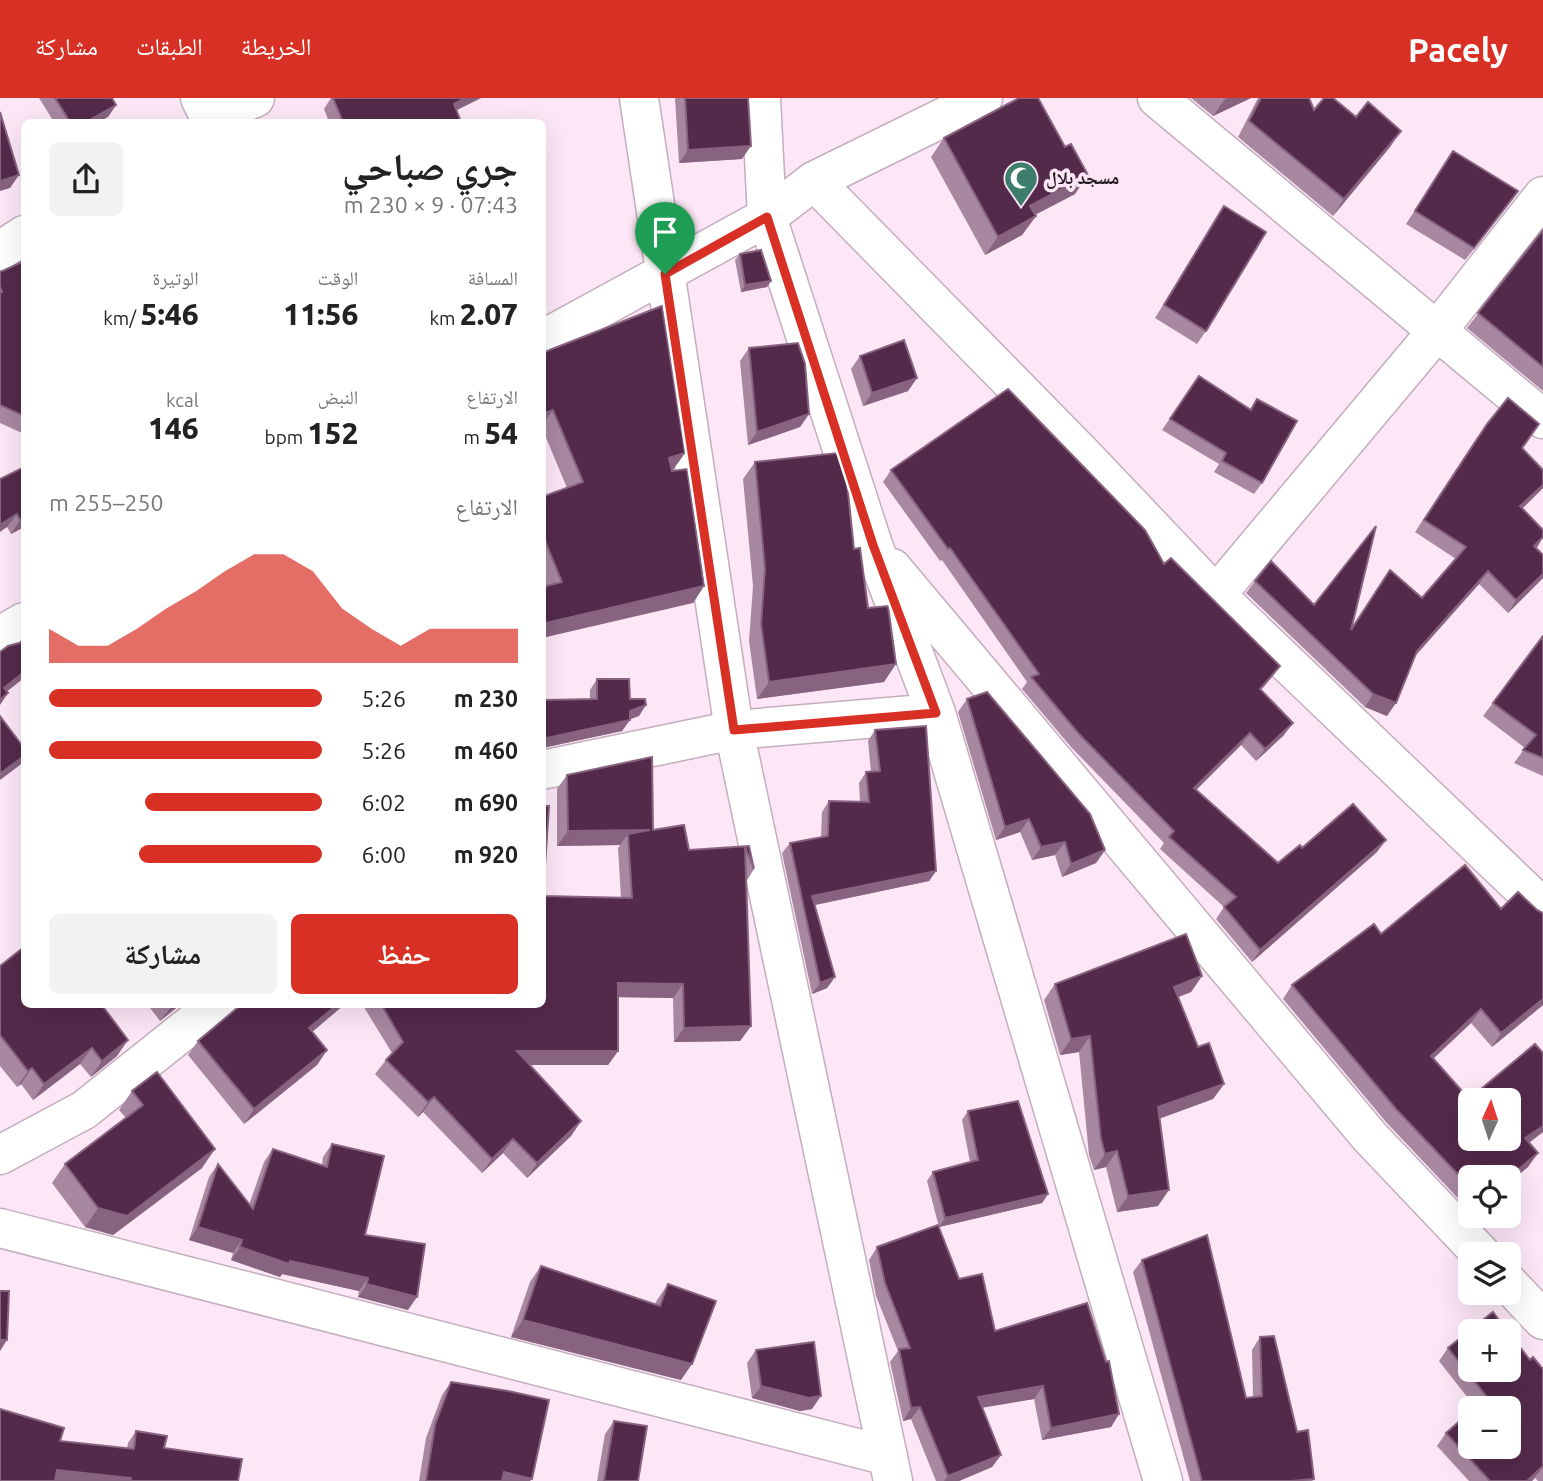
<!DOCTYPE html>
<html lang="ar">
<meta charset="utf-8">
<style>
:root{--surface:#fff;--page:#f2f2f2;--text:#222;--muted:#767676;--accent:#d93025}
body{margin:0;font-family:Ubuntu,"Noto Naskh Arabic",sans-serif;background:var(--page);color:var(--text);direction:rtl;height:100vh;display:flex;flex-direction:column;font-size:26px;white-space:nowrap}
*{box-sizing:border-box;margin:0}
p{font-size:23px;color:var(--muted)}
.icon{flex:none;width:38px;height:38px;fill:none;stroke:currentColor;stroke-width:2;stroke-linecap:round;stroke-linejoin:round}
.map{position:relative;flex:1;overflow:hidden;direction:ltr}
.drawer{position:absolute;left:21px;top:21px;width:525px;height:889px;display:flex;flex-direction:column;background:var(--surface);border-radius:10px;box-shadow:0 7px 28px #0002;direction:rtl}
.drawer>*{flex:none}
.needle{width:46px;rotate:3deg}
.controls{position:absolute;left:1458px;top:990px;display:grid;gap:14px}
.controls a{display:grid;place-items:center;width:63px;height:63px;border-radius:10px;background:var(--surface);box-shadow:0 7px 28px #0002;font-size:35px}
.pin{position:absolute;display:grid;place-items:center;width:60px;height:60px;color:#fff;margin:-72px -30px;border-radius:50% 50% 50% 0;rotate:-45deg;box-shadow:0 0 7px #0007}
.pin .icon{rotate:45deg}
.round{display:grid;place-items:center;flex:none;width:74px;height:74px;border-radius:10px;background:var(--page)}
.summary{display:flex;align-items:center;justify-content:space-between;height:119px;padding:0 28px}
h1{font-size:38px;font-weight:800;line-height:52px}
.stats{display:grid;grid-template-columns:repeat(3,1fr);gap:10px;height:119px;padding:7px 28px}
.stats div{display:grid;align-content:center}
.stats b{font-size:30px;font-weight:800}
.stats small{font-size:19px;font-weight:400}
.stats p{font-size:19px}
.chart{height:196px;padding:14px 28px}
.chart p{display:flex;justify-content:space-between}
.chart svg{width:100%;height:126px;margin-top:7px;fill:var(--accent);opacity:.7}
.button{display:flex;gap:14px;margin-top:auto;padding:14px 28px}
.button a{flex:1;height:80px;border-radius:10px;background:var(--accent);color:#fff;font-size:28px;font-weight:800;line-height:80px;text-align:center}
.button a+a{background:var(--page);color:var(--text)}
ul{padding:0 28px;list-style:none;font-size:23px}
li{display:grid;grid-template-columns:112px 84px 1fr;align-items:center;height:52px}
li i{height:18px;border-radius:9px;background:var(--accent)}
header{display:flex;align-items:center;gap:42px;box-sizing:border-box;height:98px;padding:0 35px;background:var(--accent);color:#fff}
header strong{font-size:33px}
nav{display:flex;gap:38px;margin-inline-start:auto;font-size:24px}
.map>svg:first-child{display:block}
</style>
<header>
<strong>Pacely</strong>
<nav><a>الخريطة</a><a>الطبقات</a><a>مشاركة</a></nav>
</header>
<div class="map">
<svg width="1543" height="1383" viewBox="0 0 1543 1383">
<rect width="100%" height="100%" fill="#fde7f7"/>
<g fill="none" stroke-linecap="round" stroke-linejoin="round">
<g stroke="#c3aebd" stroke-width="41">
<path id="minor" d="M200,0L209,18L255,0
M639,0L734,632L893,1383
M761,0L767,119L873,447L936,615L1163,1383
M1157,0L1543,321
M814,83L1083,357L1216,497L1543,810
M0,153L24,137
M542,242L767,119L814,83L983,0
M892,470L1370,1039L1482,1157
M1216,497L1437,233L1543,98
M0,538L24,524
M542,672L734,632L936,615
M0,1057L84,1012L217,906
M0,1130L888,1358
M1508,1185L1543,1222"/>
</g>
<use href="#minor" stroke="#fff" stroke-width="38"/>
</g>
<path fill="#a888a1" d="M39,0H112L116,7L108,19L98,24H54Z
M331,0H481L456,12L461,24H329L324,11Z
M675,0H748L742,61L679,65Z
M1191,0H1251L1213,18Z
M1258,0H1309L1314,12L1390,49L1333,118L1238,39Z
M944,40L1075,96L1035,117L1036,118L1022,137L985,157L931,59Z
M1453,53L1509,106L1465,162L1406,126Z
M1224,108L1206,233L1197,246L1155,220Z
M1543,132V293L1467,230Z
M740,156L771,183L767,189L741,194L735,162Z
M24,163V338L22,335L0,325V174Z
M749,250L809,316L800,329L748,347L740,263Z
M542,255L685,355L672,372L704,488L693,505L545,488L542,482V399L567,390L542,330Z
M860,258L917,280L908,293L863,308L851,271Z
M1199,278L1250,311L1257,301L1262,385L1254,396L1214,374L1219,366L1162,332Z
M1478,338L1522,350L1541,392L1522,411L1538,448L1536,450L1543,480L1508,515L1479,486L1415,558L1387,618L1365,609L1246,495L1255,483L1314,507L1351,530L1422,500L1456,461L1415,434Z
M755,364L854,451L884,584L757,601L749,543L753,488L743,381Z
M891,372L1164,466L1280,568L1271,580L1261,592L1284,637L1256,663L1241,647L1196,692L1278,765L1302,750L1377,754L1252,864L1216,821L1224,809L1160,751L1164,745L1071,649L1022,591L1027,584L942,462L940,463L883,384Z
M0,381L24,429L11,436L7,429Z
M1543,538V678L1514,665L1525,650L1483,618Z
M597,581L630,601L639,618L630,621L622,633L542,650V592L546,602H590V592Z
M967,601L1105,752L1096,765L1062,779L1055,757L1032,762L1020,734L996,742L958,614Z
M875,632L936,773L929,783L815,807L835,879L827,890L812,896L782,755L790,745L821,740L822,714L829,703L860,704L859,685L866,674H871L868,643Z
M567,677L653,732L689,752L749,748L754,771L746,784L751,928L740,943L674,944L673,900L618,899V953L608,967H530L581,1023L571,1038L527,1080L503,1055L482,1075L423,1014L418,1019L375,976L386,962L392,955L362,906H542L543,798L621,800L618,750L620,747L557,748V691Z
M1501,811L1537,812L1543,907L1492,949L1471,925L1433,961L1469,1001L1543,1034L1529,1045L1528,1069L1470,1080V1113L1386,1024L1283,901L1292,887L1381,836Z
M0,868L117,958L91,979L80,966L33,1002L21,986L17,989L0,968Z
M1202,878L1191,894L1178,899L1198,949L1224,986L1213,1001L1159,1021L1158,1108L1117,1114L1106,1069L1094,1072L1089,1057L1079,954L1060,957L1044,902L1055,886Z
M147,906H181L160,923Z
M238,906H345L312,934L327,952L317,967L244,1026L188,957L198,943L238,911Z
M132,993L202,1070L113,1137L85,1129L52,1085L65,1066L126,1020L119,1012Z
M968,1013L1048,1096L1042,1105L939,1129L927,1083L933,1074L970,1064L962,1022Z
M332,1046L365,1137L408,1212L358,1199L359,1193L282,1176L280,1179L231,1162L233,1155L189,1142L209,1079L218,1066L249,1107L264,1064L273,1051L322,1067L323,1059Z
M877,1149L959,1181L995,1233L1119,1316L1111,1329L1042,1342L1034,1301L982,1309L1001,1357L992,1369L959,1383H936L911,1321L903,1323L890,1264L898,1253L876,1198L869,1162Z
M1142,1162L1246,1300L1253,1299L1252,1252L1260,1239L1297,1334L1314,1381L1312,1383H1190L1133,1174Z
M541,1168L655,1206L657,1202L668,1186L681,1282L511,1239L530,1184Z
M1448,1250L1530,1262L1543,1271V1383H1538L1535,1380L1532,1383H1469L1437,1348L1446,1335L1475,1309L1439,1263Z
M756,1252L812,1311L800,1313L752,1300L747,1265Z
M451,1284L530,1383H419L426,1340L442,1297Z
M614,1323L638,1383H597L605,1336Z
M136,1333L164,1350L238,1383H0L60,1343L127,1351L128,1345Z"/>
<path fill="#87637f" d="M465,0H481L445,18L454,6Z
M1227,0H1251L1213,18L1224,2Z
M116,7L108,19L98,24H86Z
M1401,33L1390,49L1333,118L1344,101Z
M751,48L742,61L679,65L688,52Z
M19,77L10,90L0,93V83Z
M1088,77L1075,96L1017,126L1030,108Z
M1518,93L1509,106L1465,162L1474,150Z
M1036,118L1022,137L985,157L998,139Z
M771,183L767,189L741,194L745,187Z
M917,280L908,293L863,308L872,295Z
M553,312L542,327V316Z
M809,316L800,329L748,347L757,334Z
M685,355L673,372L657,377L669,360Z
M1543,387V390L1541,392L1511,421L1520,408Z
M17,416L7,429L0,434V427Z
M24,420V429L11,436L20,422Z
M1543,439L1538,448L1525,460L1534,448Z
M1488,473L1479,486L1408,566L1417,553Z
M1543,476V480L1508,515L1516,502Z
M704,488L693,505L542,540V526Z
M896,566L884,584L757,601L769,584Z
M1280,568L1271,580L1251,603L1260,591Z
M24,574V580L0,599L4,590Z
M8,595L0,607V602Z
M1373,596L1396,605L1387,618L1365,609Z
M646,607L639,618L623,624L630,622L622,633L542,650V641Z
M1293,625L1284,637L1256,663L1265,651Z
M1250,635L1241,647L1185,703L1194,690Z
M24,658V661L20,667L0,682V677L1,675Z
M1029,721L1020,734L996,742L1005,729Z
M650,732L628,736L620,747L557,748L568,733Z
M1386,742L1377,754L1252,864L1260,852Z
M1065,744L1055,757L1032,762L1041,749Z
M1105,752L1096,765L1062,779L1071,766Z
M936,773L929,783L805,809L812,798Z
M1202,878L1191,894L1163,905L1174,889Z
M835,879L827,890L812,896L820,885Z
M618,885L683,886L673,900L607,899Z
M1543,901V907L1492,949L1501,935Z
M173,906H181L160,923L171,909Z
M338,906H345L299,945L309,930Z
M1481,911L1471,925L1421,972L1431,958Z
M751,928L740,943L674,944L684,930Z
M1090,938L1079,954L1060,957L1071,941Z
M128,942L117,958L91,979L102,963Z
M92,950L80,966L33,1002L44,986Z
M327,952L317,967L244,1026L254,1011Z
M517,953H618L608,967H507Z
M32,970L21,986L17,989L28,973Z
M1224,986L1213,1001L1147,1025L1158,1009Z
M434,999L423,1014L418,1019L428,1004Z
M581,1023L571,1038L527,1080L537,1065Z
M1543,1028V1034L1516,1054L1525,1040Z
M513,1041L503,1055L482,1075L492,1061Z
M215,1051L202,1070L113,1137L85,1129L98,1110Z
M1117,1053L1106,1069L1094,1072L1105,1056Z
M1538,1055L1528,1069L1508,1086V1080Z
M1169,1092L1158,1108L1117,1114L1128,1098Z
M1048,1096L1042,1105L939,1129L945,1120Z
M198,1129L242,1142L233,1155L189,1142Z
M240,1149L368,1180L359,1193L282,1176L280,1179L231,1162Z
M367,1186L417,1199L408,1212L358,1199Z
M523,1222L692,1266L681,1282L511,1239Z
M0,1242H7L0,1253Z
M761,1288L821,1298L812,1311L800,1313L752,1300Z
M1043,1288L1034,1301L969,1312L978,1299Z
M920,1309L911,1321L903,1323L911,1310Z
M1119,1316L1111,1329L1042,1342L1051,1330Z
M1001,1357L992,1369L959,1383H944L948,1378Z
M1543,1369L1532,1383H1527Z
M57,1372L131,1380L129,1383H49Z
M504,1374L532,1381L530,1383H497Z"/>
<path fill="#542a4b" stroke="#87637f" stroke-width="2" fill-rule="evenodd" d="M55,0H112L116,7L86,24H70Z
M333,0H465L454,6L461,24H343Z
M685,0H748L751,48L688,52Z
M1019,0H1038L1065,49L1071,46L1088,77L1030,108L1036,118L998,139L944,40Z
M1261,0H1309L1314,12L1324,0H1333L1356,19L1368,4L1401,33L1344,101L1249,23Z
M0,14L19,77L0,83Z
M1453,53L1518,93L1474,150L1415,113Z
M1224,108L1266,134L1206,233L1164,207Z
M1543,132V269L1478,215Z
M761,152L771,183L745,187L740,156Z
M24,163V318L0,307V195L2,194L0,188V174Z
M662,208L685,355L669,360L672,373L687,371L704,488L542,526V489L562,484L542,435V399L583,384L553,312L542,316V255Z
M904,242L917,280L872,295L860,258Z
M798,245L805,266L809,316L757,334L749,250Z
M1199,278L1251,312L1257,301L1297,323L1262,385L1222,363L1226,355L1170,321Z
M1008,291L1145,432L1164,466L1171,460L1280,568L1260,591L1293,625L1265,651L1250,635L1194,690L1278,765L1300,747L1302,750L1353,706L1386,742L1260,852L1224,809L1236,799L1169,739L1174,733L1079,636L1031,579L1039,576L950,450L948,451L891,372Z
M1508,300L1539,326L1522,350L1543,372V387L1520,408L1543,432V439L1534,448L1543,457V476L1516,502L1488,473L1417,553L1396,605L1373,596L1255,483L1271,463L1314,507L1376,428L1351,532L1390,472L1422,500L1466,449L1424,422L1487,326Z
M838,355L847,385L854,451L860,450L868,510L888,508L896,566L769,584L761,526L765,471L755,364Z
M24,369V420L20,422L17,416L0,427V381Z
M1543,538V660L1523,652L1536,637L1493,605Z
M24,542V574L4,590L8,595L0,602V554L8,548L19,545Z
M597,581H629L630,601H645L646,607L630,613V622L542,641V592L546,602L597,601Z
M987,594L1090,716L1105,752L1071,766L1065,744L1041,749L1029,721L1005,729L967,601Z
M0,618L24,650V658L1,675L0,673Z
M926,628L936,773L812,798L835,879L820,885L790,745L828,738L829,703L869,704L866,674L880,673L875,632Z
M652,659L653,732L684,727L689,752L749,748L754,771L745,749L751,928L684,930L683,886L618,885V953H517L581,1023L537,1065L513,1041L492,1061L434,999L428,1004L386,962L403,944L381,906H542V708H549L543,798L632,800L628,736L650,732L568,733L567,677Z
M1465,767L1501,811L1518,794L1537,812L1543,815V901L1501,935L1481,911L1431,958L1469,1001L1535,946L1543,955V1028L1525,1040L1538,1055L1508,1080H1470V1089L1396,1011L1292,887L1374,826L1381,836ZM1470,1003H1508V1041H1470Z
M1186,836L1202,878L1174,889L1198,949L1209,945L1224,986L1158,1009L1169,1092L1128,1098L1117,1053L1105,1056L1101,1041L1090,938L1071,941L1055,886Z
M24,849V906H101L128,942L102,963L92,950L44,986L32,970L28,973L0,937V868Z
M242,906H338L309,930L327,952L254,1011L198,943Z
M157,974L215,1051L127,1118L98,1110L65,1066L143,1007L132,993Z
M1018,1003L1048,1096L945,1120L933,1074L978,1062L968,1013Z
M332,1046L384,1058L365,1137L425,1146L417,1199L367,1186L368,1180L290,1163L289,1166L240,1149L242,1142L198,1129L218,1066L253,1111L273,1051L327,1069Z
M938,1127L959,1181L982,1176L995,1233L1087,1205L1106,1264L1109,1263L1119,1316L1051,1330L1043,1288L978,1299L1001,1357L948,1378L920,1309L911,1310L899,1251L910,1250L885,1185L877,1149Z
M1207,1137L1246,1300L1262,1298L1260,1239L1274,1238L1297,1334L1308,1332L1314,1381L1291,1383H1202L1142,1162Z
M541,1168L660,1208L668,1186L716,1203L692,1266L523,1222Z
M0,1193H9L7,1242H0Z
M1493,1214L1508,1234H1470V1272H1508V1234L1530,1262L1533,1259L1543,1271V1368L1527,1383H1490L1446,1335L1470,1314V1349H1508V1311H1474L1487,1299L1448,1250Z
M814,1244L821,1298L809,1300L761,1288L756,1252Z
M451,1284L508,1293L549,1302L532,1381L504,1374L502,1383H426L435,1327Z
M0,1311L64,1330L60,1343L134,1351L136,1333L167,1338L164,1350L242,1361L238,1383H130L131,1380L57,1372L55,1383H0Z
M614,1323L647,1328L638,1383H604Z"/>
<g fill="none" stroke-linecap="round" stroke-linejoin="round">
<g stroke="#fff" stroke-width="14">
<path id="route" d="M767,119L873,447L936,615L734,632L665,176Z"/>
</g>
<use href="#route" stroke="#d93025" stroke-width="9"/>
</g>
<defs>
<g id="mosque-pin" transform="scale(1.75)"><path d="M0 17L-7.5 6A9.5 9.5 0 1 1 7.5 6Z" fill="#3d7d6b" stroke="#fde7f7"/><path d="M3.5-4.9A6 6 0 1 0 3.5 4.9A5 5 0 1 1 3.5-4.9Z" fill="#fff"/></g>
</defs>
<g fill-rule="evenodd">
<use href="#mosque-pin" x="1021" y="80"/>
</g>
<g text-anchor="middle" stroke-width="7" stroke-linejoin="round" paint-order="stroke">
<g font-size="18" font-weight="bold" fill="#20181e" stroke="#fde7f7" text-anchor="start">
<text x="1046" y="86">مسجد بلال</text>
</g>
</g>
</svg>
<div class="controls">
<a><svg class="needle" viewBox="-14 -14 28 28"><path d="M0-13l5 13h-10z" fill="#e53935"/><path d="M0 13l5-13h-10z" fill="#767676"/></svg></a>
<a><svg class="icon" aria-label="locate" viewBox="0 0 24 24"><circle cx="12" cy="12" r="6"/><path d="M12 2v4M12 18v4M2 12h4M18 12h4"/></svg></a>
<a><svg class="icon" aria-label="layers" viewBox="0 0 24 24"><path d="M12 4l9 5-9 5-9-5zM3 14l9 5 9-5"/></svg></a>
<a>+</a>
<a>−</a>
</div>
<div class="pin" style="left:665px;top:176px;background:#1e9e55"><svg class="icon" aria-label="arrive" viewBox="0 0 24 24"><path d="M6 21V4h12l-3 4 3 4H6"/></svg></div>
<section class="drawer">
<div class="summary"><div><h1>جري صباحي</h1><p>07:43 · 9 × 230 m</p></div><a class="round"><svg class="icon" aria-label="share" viewBox="0 0 24 24"><path d="M12 15V3M7 8l5-5 5 5M5 13v7h14v-7"/></svg></a></div>
<div class="stats">
<div><p>المسافة</p><b>2.07<small> km</small></b></div>
<div><p>الوقت</p><b>11:56</b></div>
<div><p>الوتيرة</p><b>5:46<small> /km</small></b></div>
</div>
<div class="stats">
<div><p>الارتفاع</p><b>54<small> m</small></b></div>
<div><p>النبض</p><b>152<small> bpm</small></b></div>
<div><p>kcal</p><b>146</b></div>
</div>
<div class="chart"><p><span>الارتفاع</span>250–255 m</p>
<svg viewBox="0 0 160 44" preserveAspectRatio="none"><path d="M0 44V32L10 38L20 38L30 32L40 25L50 19L60 12L70 6L80 6L90 12L100 25L110 32L120 38L130 32L140 32L150 32L160 32V44z"/></svg>
</div>
<ul>
<li><b>230 m</b>5:26<i style="width:100%"></i></li>
<li><b>460 m</b>5:26<i style="width:100%"></i></li>
<li><b>690 m</b>6:02<i style="width:65%"></i></li>
<li><b>920 m</b>6:00<i style="width:67%"></i></li>
</ul>
<div class="button"><a>حفظ</a><a>مشاركة</a></div>
</section>
</div>
